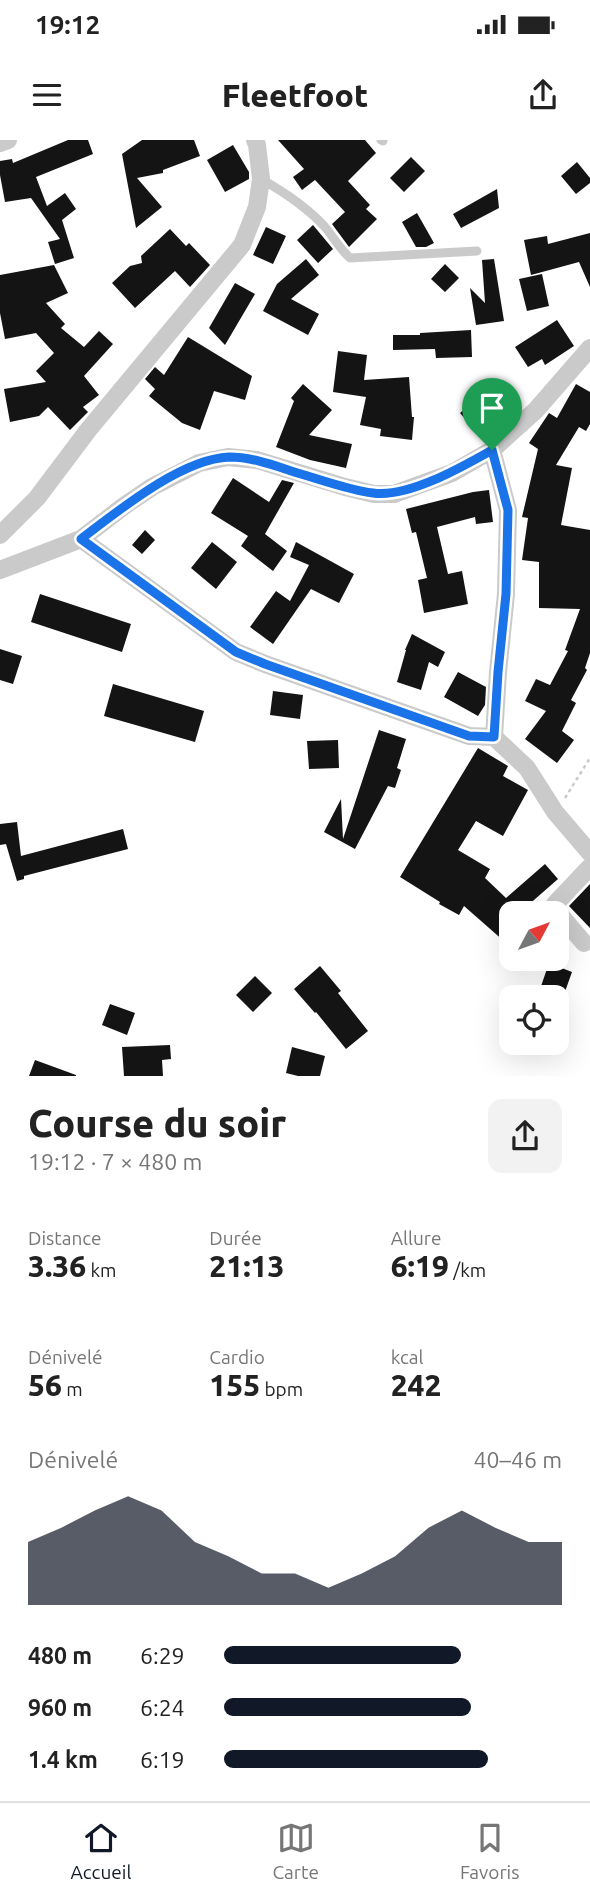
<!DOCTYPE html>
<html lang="fr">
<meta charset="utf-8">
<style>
:root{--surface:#fff;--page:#f2f2f2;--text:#222;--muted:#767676;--line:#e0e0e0;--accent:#111827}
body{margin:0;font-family:Ubuntu,sans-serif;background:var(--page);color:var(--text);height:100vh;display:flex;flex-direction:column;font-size:26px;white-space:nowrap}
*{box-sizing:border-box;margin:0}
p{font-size:23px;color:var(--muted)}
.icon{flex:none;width:38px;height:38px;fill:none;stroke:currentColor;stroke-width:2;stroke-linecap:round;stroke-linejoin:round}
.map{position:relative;height:936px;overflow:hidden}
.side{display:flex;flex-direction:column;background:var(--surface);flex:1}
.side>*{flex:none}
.needle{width:46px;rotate:49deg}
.buttons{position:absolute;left:499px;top:761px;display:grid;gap:14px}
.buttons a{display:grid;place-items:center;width:70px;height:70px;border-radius:14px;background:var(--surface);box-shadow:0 7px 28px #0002;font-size:35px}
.pin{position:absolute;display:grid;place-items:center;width:60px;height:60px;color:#fff;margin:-72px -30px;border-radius:50% 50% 50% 0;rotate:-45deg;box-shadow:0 0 7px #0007}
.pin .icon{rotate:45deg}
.round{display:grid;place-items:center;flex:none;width:74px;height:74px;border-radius:14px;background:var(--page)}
.summary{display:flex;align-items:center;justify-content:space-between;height:119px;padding:0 28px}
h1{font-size:38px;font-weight:800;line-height:52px}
.figures{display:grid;grid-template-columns:repeat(3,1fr);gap:10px;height:119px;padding:7px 28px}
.figures div{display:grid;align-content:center}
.figures b{font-size:30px;font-weight:800}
.figures small{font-size:19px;font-weight:400}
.figures p{font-size:19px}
.chart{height:196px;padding:14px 28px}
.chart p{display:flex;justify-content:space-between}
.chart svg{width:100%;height:126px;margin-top:7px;fill:var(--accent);opacity:.7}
ul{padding:0 28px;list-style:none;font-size:23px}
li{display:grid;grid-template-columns:112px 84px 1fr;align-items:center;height:52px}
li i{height:18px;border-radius:9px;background:var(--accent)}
.status{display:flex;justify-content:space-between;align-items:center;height:49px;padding:0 35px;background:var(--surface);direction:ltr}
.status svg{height:19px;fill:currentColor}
header{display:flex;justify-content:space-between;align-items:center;height:91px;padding:0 28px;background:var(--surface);font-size:32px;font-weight:800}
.dock{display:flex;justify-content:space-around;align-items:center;height:98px;border-top:2px solid var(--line);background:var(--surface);font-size:19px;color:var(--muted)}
.dock a{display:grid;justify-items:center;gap:4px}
.dock .on{color:var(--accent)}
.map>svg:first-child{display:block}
</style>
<div class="status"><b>19:12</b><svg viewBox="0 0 49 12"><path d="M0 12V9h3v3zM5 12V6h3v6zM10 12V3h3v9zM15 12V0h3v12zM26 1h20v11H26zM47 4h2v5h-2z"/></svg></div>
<header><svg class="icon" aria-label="menu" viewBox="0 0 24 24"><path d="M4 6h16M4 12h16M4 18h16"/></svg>Fleetfoot<svg class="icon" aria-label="share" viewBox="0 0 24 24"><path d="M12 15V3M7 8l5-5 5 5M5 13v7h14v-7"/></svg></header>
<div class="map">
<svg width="590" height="937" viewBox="0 0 590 937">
<rect width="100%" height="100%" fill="#fff"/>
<path fill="#141414" d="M68,0H88L93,14L36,37L47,66L65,53L76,69L62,80L74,118L55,124L48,102L60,99L31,58L5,62L0,35V21L12,19L13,23Z
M142,0H194L200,16L163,30V33L137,38L162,67L136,88L122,14Z
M278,0H365L376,13L348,41L370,65L366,69L377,79L349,107L332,84L345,72L315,40L302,50L293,37L304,29Z
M233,5L249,32V39L225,52L207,20Z
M411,17L425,31L404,52L390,38Z
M577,22L590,38V43L576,54L561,36Z
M497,49L499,68L461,88L453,74Z
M417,73L434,103L426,107H416L402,82Z
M313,85L333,109L318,123L297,100Z
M266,87L286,96L273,124L253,115Z
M170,89L186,106L189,103L210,125L190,147L175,131L135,168L112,143L130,126L142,123L141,116Z
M590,93V147L579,122L531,135L524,100L547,96L548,104Z
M306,119L319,135L291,159L319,174L308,195L263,171L277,144Z
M494,119L504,181L476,185L470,148L485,163L482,120Z
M445,124L459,138L445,152L431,139Z
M54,125L68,153L46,163L65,184L61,188L84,207L99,191L113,204L84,236L99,255L83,267L88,272L70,290L48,267L39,276L10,282L4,249L46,242L36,231L54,213L36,193L5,199L0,173V135Z
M542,134L549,166L527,171L519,139Z
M235,143L255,154L225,205L209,188Z
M557,180L574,206L545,225L542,219L528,227L515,207Z
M471,190L472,217L436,218L435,209L393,210V195H420V193Z
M188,197L252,236L245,260L214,251L200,290L182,283L149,256L155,249L145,239L155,227L164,235Z
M338,211L367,215L364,240L409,237L412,277H414L412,300L380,296L381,289L360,285L366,257L333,252Z
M303,244L332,270L309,295L352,304L346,328L310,320L276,307L294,261L291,258Z
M576,244L590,252V284L586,291L579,287L556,325L572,328L561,385L590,390V513L585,528L587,530L571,560L576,563L562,591L574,600L557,623L525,599L546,571L525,561L536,539L550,545L568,511L565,510L580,469L539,468V422L522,420L528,378L522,377L538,309L529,303L549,273L557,278Z
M492,246L512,269L480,296L460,273Z
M233,338L269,362L282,340L294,343L265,394L287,411L273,431L241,406L248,396L211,373Z
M489,350L493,382L476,384L475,377L437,387L448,434L462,431L468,464L424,473L418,440L427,438L416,392L412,393L406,369L473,352Z
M145,390L155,400L142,414L132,405Z
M212,402L237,422L216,449L191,428Z
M296,402L354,434L339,463L311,449L273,504L250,487L276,451L290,461L309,425L290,417Z
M40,454L131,484L122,512L31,482Z
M412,494L445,512L438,527L429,522L421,550L397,542L406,510H405Z
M0,509L22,516L13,544L0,540Z
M458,532L486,547L485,565L478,576L444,557Z
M113,544L204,571L195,602L104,576Z
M273,551L303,555L300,579L270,575Z
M379,590L406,599L397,628L401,630L395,648L388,646L355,709L324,692L341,659L343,699Z
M338,600L339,628L309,629L307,601Z
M478,608L508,626L503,636L528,650L503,696L476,681L458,710L490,729L485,738L506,758L545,724L558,739L518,774H511V796L505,802L464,766L459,775L439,764L440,762L400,737Z
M17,682L21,716L123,689L128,709L24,736V739L17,741L6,704L0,705V684Z
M590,744V788L569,766Z
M549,823L572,832L562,860L539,852Z
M320,826L341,851L338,853L368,891L346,909L316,872L315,873L294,849Z
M255,836L272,853L253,872L236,855Z
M110,864L135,873L127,895L102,885Z
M170,905L171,919L162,920L163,936H124L122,907Z
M292,907L325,916L320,936H298L286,933Z
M35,920L76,935V936H29Z"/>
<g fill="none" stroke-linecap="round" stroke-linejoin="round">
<path stroke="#cacaca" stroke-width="2.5" stroke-dasharray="3.5 3.5" stroke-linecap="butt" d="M565,658L590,618"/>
<path stroke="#cacaca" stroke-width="9" d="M381,0L383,1
M261,39C284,52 307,67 325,87C334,98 340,109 350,118L477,111"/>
<path stroke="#cacaca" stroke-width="18" d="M0,3L8,0
M492,310L508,370L506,454L498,532L494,597
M0,395L37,358L89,289L242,105L257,67L261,39L257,5L255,0
M81,399L236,512L265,524L469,596L494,597L527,628L555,672L590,713
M0,430L81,399L124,366L152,347L199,323L228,317L257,320L345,347L374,354H394L452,333L492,310L536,270L590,208
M584,803L555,769V764L590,727"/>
</g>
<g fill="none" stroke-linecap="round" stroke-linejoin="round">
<g stroke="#fff" stroke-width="14">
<path id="route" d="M492,310L508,370L506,454L498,532L494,597L469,596L265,524L236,512L81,399C118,371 181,319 229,317C254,317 278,327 301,334C325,341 349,350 373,353C408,358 462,327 492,310Z"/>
</g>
<use href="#route" stroke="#1a73e8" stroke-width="9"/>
</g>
</svg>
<div class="buttons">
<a><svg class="needle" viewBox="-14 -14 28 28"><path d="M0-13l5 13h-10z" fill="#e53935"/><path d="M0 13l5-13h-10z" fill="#767676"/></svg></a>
<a><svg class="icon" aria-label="locate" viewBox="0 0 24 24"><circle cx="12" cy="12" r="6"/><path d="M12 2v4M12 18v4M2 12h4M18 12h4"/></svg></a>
</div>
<div class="pin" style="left:492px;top:310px;background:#1e9e55"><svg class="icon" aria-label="arrive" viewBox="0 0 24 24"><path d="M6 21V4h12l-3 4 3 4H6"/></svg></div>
</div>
<section class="side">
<div class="summary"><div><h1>Course du soir</h1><p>19:12 · 7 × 480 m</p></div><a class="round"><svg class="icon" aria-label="share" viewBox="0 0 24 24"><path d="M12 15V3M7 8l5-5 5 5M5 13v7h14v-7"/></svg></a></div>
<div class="figures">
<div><p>Distance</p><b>3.36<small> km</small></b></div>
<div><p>Durée</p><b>21:13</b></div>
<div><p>Allure</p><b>6:19<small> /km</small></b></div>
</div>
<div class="figures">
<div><p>Dénivelé</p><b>56<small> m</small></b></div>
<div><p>Cardio</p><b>155<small> bpm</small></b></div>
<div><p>kcal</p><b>242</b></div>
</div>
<div class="chart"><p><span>Dénivelé</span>40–46 m</p>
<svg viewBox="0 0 160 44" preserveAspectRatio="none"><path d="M0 44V22L10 17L20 11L30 6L40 11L50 22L60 27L70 33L80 33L90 38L100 33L110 27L120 17L130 11L140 17L150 22L160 22V44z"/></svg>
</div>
<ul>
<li><b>480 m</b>6:29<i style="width:70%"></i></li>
<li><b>960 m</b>6:24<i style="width:73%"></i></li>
<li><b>1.4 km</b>6:19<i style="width:78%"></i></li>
</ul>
</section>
<nav class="dock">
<a class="on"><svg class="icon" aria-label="home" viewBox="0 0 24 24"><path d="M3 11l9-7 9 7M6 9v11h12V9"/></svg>Accueil</a>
<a><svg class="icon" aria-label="map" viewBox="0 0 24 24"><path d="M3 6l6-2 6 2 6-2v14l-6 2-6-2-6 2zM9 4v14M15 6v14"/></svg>Carte</a>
<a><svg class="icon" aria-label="saved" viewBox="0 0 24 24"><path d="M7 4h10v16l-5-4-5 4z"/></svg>Favoris</a>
</nav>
